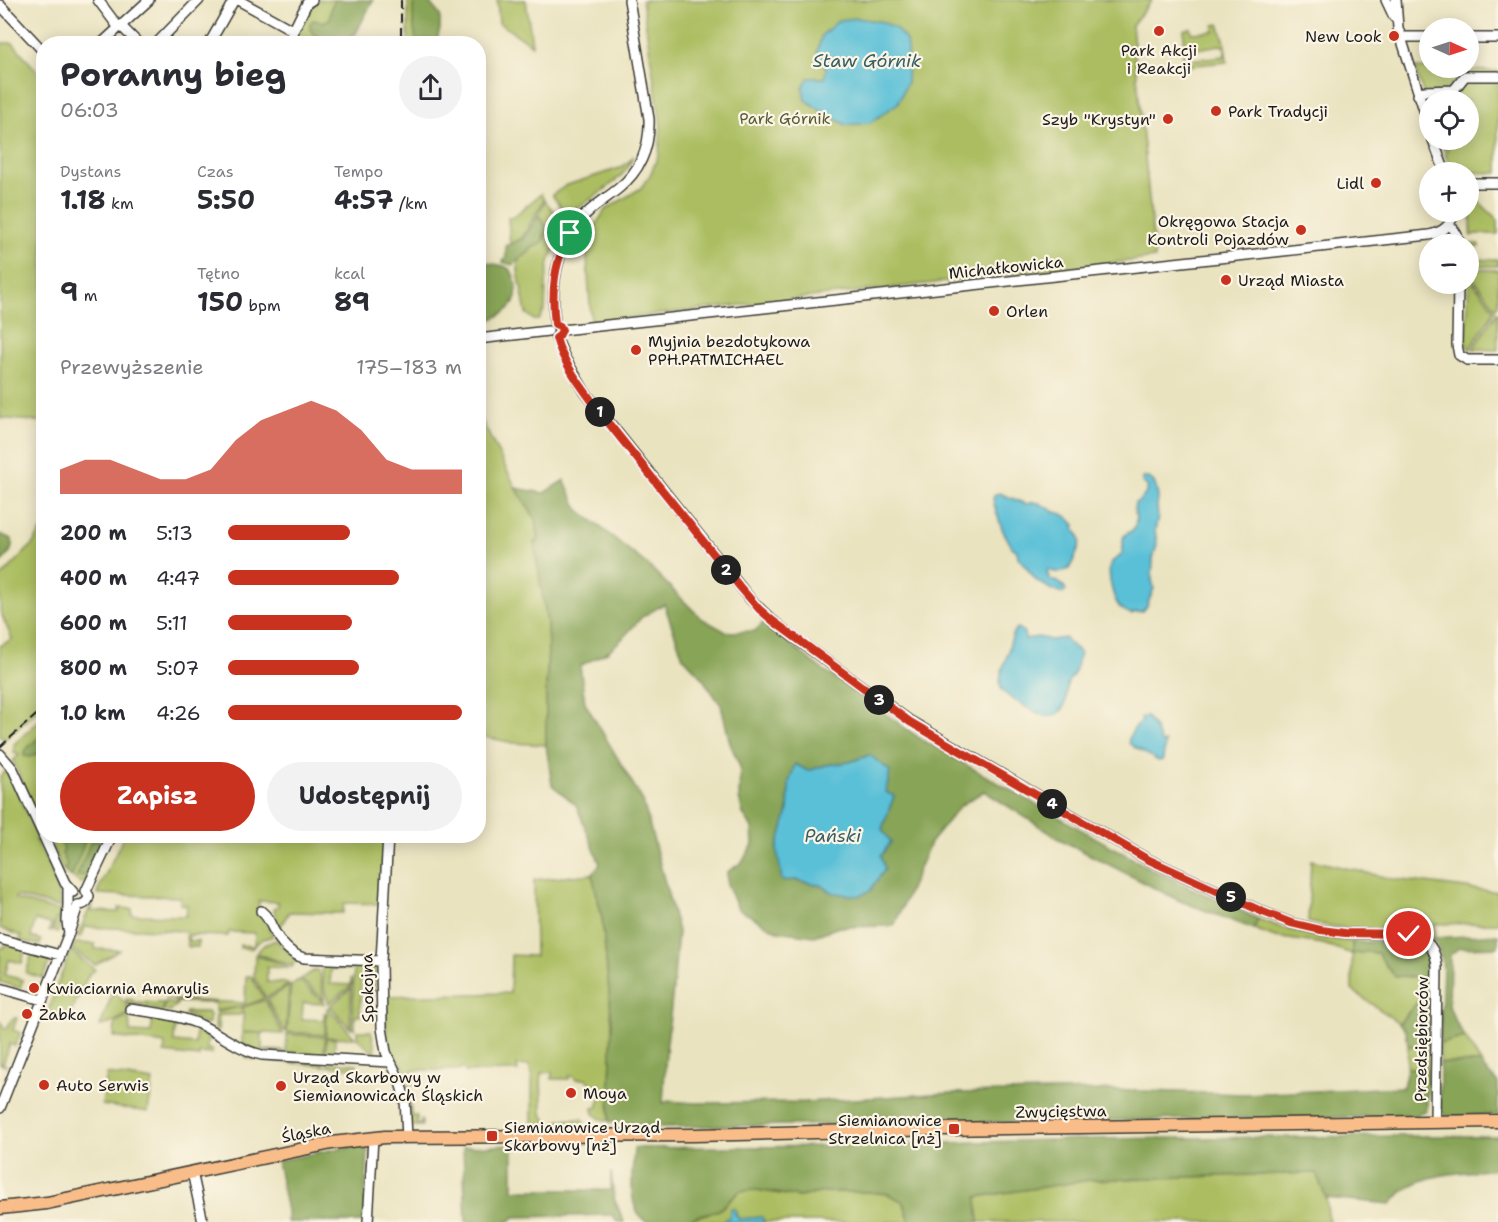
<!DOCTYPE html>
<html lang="pl">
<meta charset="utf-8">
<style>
:root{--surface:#fff;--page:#f2f2f3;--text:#2b2b33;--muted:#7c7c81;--accent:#c8321e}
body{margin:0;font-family:"Shantell Sans",sans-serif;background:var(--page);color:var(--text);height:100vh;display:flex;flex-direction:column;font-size:22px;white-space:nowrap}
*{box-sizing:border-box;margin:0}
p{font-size:20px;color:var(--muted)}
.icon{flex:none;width:33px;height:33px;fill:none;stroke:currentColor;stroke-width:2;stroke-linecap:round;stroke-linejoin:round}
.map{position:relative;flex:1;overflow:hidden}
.drawer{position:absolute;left:36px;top:36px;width:450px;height:807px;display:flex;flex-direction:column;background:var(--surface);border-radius:24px;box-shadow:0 3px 15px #0003}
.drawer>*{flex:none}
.needle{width:39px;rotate:93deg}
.tools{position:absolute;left:1419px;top:18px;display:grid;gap:12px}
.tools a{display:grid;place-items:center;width:60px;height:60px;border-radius:50%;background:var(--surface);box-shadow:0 3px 15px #0003;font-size:30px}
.pin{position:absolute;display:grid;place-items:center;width:51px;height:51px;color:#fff;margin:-26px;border:3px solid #fff;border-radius:50%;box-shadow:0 2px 6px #0007}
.km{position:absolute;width:30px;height:30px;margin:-15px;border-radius:50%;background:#222;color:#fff;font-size:16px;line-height:30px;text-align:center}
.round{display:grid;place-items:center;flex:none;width:63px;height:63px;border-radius:32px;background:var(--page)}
.headline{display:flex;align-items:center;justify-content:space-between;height:102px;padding:0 24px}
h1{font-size:33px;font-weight:700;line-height:45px}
.figures{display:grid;grid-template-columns:repeat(3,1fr);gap:9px;height:102px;padding:6px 24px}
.figures div{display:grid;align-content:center}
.figures b{font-size:26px;font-weight:700}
.figures small{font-size:16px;font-weight:400}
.figures p{font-size:16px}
.chart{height:168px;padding:12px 24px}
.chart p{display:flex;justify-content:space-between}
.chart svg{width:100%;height:108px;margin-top:6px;fill:var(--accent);opacity:.7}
.button{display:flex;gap:12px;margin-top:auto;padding:12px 24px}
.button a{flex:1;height:69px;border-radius:36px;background:var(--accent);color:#fff;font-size:24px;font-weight:700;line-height:69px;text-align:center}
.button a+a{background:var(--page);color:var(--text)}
ul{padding:0 24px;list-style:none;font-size:20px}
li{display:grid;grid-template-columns:96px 72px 1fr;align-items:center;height:45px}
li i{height:15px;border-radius:8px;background:var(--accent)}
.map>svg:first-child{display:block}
</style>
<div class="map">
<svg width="1498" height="1222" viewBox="0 0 1498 1222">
<rect width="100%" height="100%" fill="#fcf5e5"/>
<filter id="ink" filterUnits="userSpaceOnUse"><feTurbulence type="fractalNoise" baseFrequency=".0167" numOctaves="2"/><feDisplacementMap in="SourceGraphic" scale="12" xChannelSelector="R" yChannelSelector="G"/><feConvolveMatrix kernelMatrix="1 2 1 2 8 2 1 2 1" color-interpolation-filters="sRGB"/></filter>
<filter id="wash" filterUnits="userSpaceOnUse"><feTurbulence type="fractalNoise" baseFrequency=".008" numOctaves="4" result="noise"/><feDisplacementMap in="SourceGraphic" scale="24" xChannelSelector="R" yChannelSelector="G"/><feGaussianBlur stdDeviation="1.35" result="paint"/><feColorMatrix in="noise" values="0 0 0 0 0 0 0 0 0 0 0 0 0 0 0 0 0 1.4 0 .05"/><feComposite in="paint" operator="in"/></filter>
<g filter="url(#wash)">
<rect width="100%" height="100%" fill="#eae3c0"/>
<path fill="#abbd60" stroke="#646c3e" stroke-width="1.5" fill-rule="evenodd" d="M318,0H335L331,8L330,19L324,22L313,20L320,37L321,43H313L296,31L311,5Z
M408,0H415L413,6L417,43H408Z
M497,0H526L532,45L499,23Z
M642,0H1152L1132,25L1155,258L591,322L586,241L605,210L641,188L650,175L659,154L661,126Z
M1219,24L1225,42L1227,62L1186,66L1183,64L1184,30L1191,28L1192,33L1214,31V25ZM1220,45L1225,47V56L1188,60L1183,58L1185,51Z
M0,43H13L43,78V422L0,418Z
M1415,68L1498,71V173L1452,172L1445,154L1450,143H1447L1444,150L1440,140H1468V100H1430L1429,107H1428Z
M633,157C628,178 587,201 569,214L561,207L552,195L567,185L620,168L627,163Z
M541,194L544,200L521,239L510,245L508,217H513Z
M1473,194L1474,197L1498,220V234H1476L1471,236V195Z
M545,201L563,222L561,231L549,262L546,282L545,308L539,320H534L526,313L518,271V260L528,253L533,247L540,244L544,240L546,234L544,222L538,215Z
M1470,244H1479V247L1472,248V259L1498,260V266H1469Z
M1469,269L1498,270V305L1496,308L1469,273Z
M1469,277L1495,310L1470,349L1467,346L1466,343Z
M1497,312L1498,314V350L1473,349Z
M478,413L516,488L536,520L539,542H534L547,623L548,649L546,689V745L514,743L479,736Z
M43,528V705L4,740L0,736V646L12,639L0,611V578L32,545Z
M43,717V828L13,761L19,755L14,753V744Z
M6,771L12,780L40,842L35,840C48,864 57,881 62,908L16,896L15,899L62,912L61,915L55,920L61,917L58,933L53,931L55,921L51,932L49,931L51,924L35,920L31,937L41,940L40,945L20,941L21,936L0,928V776Z
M47,836H106L85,882L80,883L63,870Z
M124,836H385L381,904L344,903L343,913L289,912L278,931L276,926L274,908L278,907V902L259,901L258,915L264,916L273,936L261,940L251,949L240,948V945L254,946L255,933L229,932L228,936L189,935L188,941H198V947H189L187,945L186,931L85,927L82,936L77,937L91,905H92L90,911L119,912V908L132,909V915L186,916L187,905L180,904V897L97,894L99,888Z
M1311,860L1393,879L1498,892V923L1435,924L1434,941C1429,936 1422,930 1415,929C1403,926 1389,929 1377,929C1354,930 1331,927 1308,922Z
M592,874L602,917L612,1023L609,1120C601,1121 593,1116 593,1108L598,1107V1103L600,1101V1085H593L586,1079H575L574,1076H569V1079H552V1072L541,1073L542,1114L546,1119L547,1122L543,1127L535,1130L532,1128V1076L529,1065L517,1066L518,1071L465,1072L464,1068H461V1070H412L411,1076H406L405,1068C402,1065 397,1062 395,1058C384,1042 386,1015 385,996L510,993L511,955L535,956L534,880Z
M1258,919L1283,928L1312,936L1352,942V954L1367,952L1378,953L1386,966L1395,976L1414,977L1428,976L1429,997H1422L1399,1023L1352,990V954L1323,944L1275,937L1254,929Z
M276,940L296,959L292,967C282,960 267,959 256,953L264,945Z
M75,943L95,944V949L120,950L95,965L72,949Z
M6,944L25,950L22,963L9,960L5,975L23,980L20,988L0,982V953L2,947L4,948Z
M33,950L52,955L43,978L26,973Z
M71,951L95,970L89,974L67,1021L46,1018L57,985Z
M255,955C266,960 280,961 288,968L267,967V982L288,983V985L266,998L254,977Z
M322,962L352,964L351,969H331L330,984L351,985V978L352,985L329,1003C323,992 322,975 322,962Z
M354,964L372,965L376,969L375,992H373L372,978L361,977L360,1016H355V1029H352Z
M315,970H317L320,975L324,1000L301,979Z
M246,976H251L264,998C250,1006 232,1008 215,1011V1003L178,1002L176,1006L170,1010L171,1012L164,1011L165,1003L175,1004L176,1001L165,999L245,1003Z
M299,980L325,1004L303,1003L302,1019L324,1020V1013H326L325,1035L287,1032L291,985Z
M289,986L286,1031H284L267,1000Z
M110,988L127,1005L129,1014L109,1024L100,1026L112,995L108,993Z
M351,988L350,1028L330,1006Z
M126,999L133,1000V1002L163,1003V1011L129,1005L126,1002Z
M265,1000L283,1034L242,1032L244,1007Z
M241,1007L242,1013L240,1015H219L218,1031L215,1029L216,1012Z
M327,1008H328L355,1038L326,1037Z
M186,1012H207L210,1015L209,1023L207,1025L185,1015Z
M129,1016L130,1032L151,1033L153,1016L174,1020L195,1026V1028L175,1027L174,1042L195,1044L196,1027L213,1036L208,1037L207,1049L212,1050L211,1054L199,1053V1057L164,1053L165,1044L114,1037L115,1023Z
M14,1018H17L13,1030L21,1033L15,1046L10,1044L3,1064L7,1066L0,1064V1020L4,1028H7L11,1020Z
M357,1031H371L377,1056L357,1038Z
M242,1033H260L262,1034V1050L283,1051V1053L256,1051L242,1044Z
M287,1034L325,1037L324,1055L286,1053Z
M1465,1037L1481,1063H1440V1044Z
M326,1038L335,1039L334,1054L359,1055V1058L326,1056Z
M1408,1046H1428V1070L1407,1068Z
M246,1056L283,1059V1061L305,1064L306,1060L322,1061L324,1066H328L330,1062L357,1064V1069L245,1058Z
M107,1074L153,1081L148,1112L102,1105Z
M413,1081L414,1086H409L410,1096H414V1098L410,1099L411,1116H417V1125L421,1124V1120L422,1121V1126H411L407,1083Z
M582,1119L584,1121L582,1126L579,1129L561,1130L558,1127L557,1123L561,1120Z
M1316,1173L1326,1198L1329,1222H977L976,1197L1090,1180Z
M757,1190L799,1197L824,1192H869L888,1194L902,1201L905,1206L910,1222H687L695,1217L719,1210L740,1191Z"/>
<path fill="#88a456" stroke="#526039" stroke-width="1.5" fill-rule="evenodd" d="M335,0H373L356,33L347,43H321L320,37L313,34L310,29V23L313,20L324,22L330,19L331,8Z
M415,0H427L440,15V29L436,43H417C414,31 410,13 415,0Z
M538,215L544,222L547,229L543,241L540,244L533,247L528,253L512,265L503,262L506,257V245C513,245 517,239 523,239Z
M479,261L504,266L511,270C526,302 509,315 479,323Z
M564,480L578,509L649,566L701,618L726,632L755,631L763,623L823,670L924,741L1153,870L1258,919L1254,929L1180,901L1061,840L984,791L960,806L930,843L894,926L839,927L814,936L777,931L738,909L727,884V872L741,863L753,845L752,828L743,814L739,798L740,767L730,743L721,705L700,675L683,657L664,604L642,617L620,641L607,652L580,666L585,703L643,801L678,931L673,989L666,1052L663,1103L669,1101L694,1103L805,1102L950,1093L1108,1090L1245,1094L1403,1087L1407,1068L1428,1070L1427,1107L1426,1111L1419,1113L1416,1116L663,1127L609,1122L612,1023L602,917L592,874L600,864L576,805L552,785L546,745V689L548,649L547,623L534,542L539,541L536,520L516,488L544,493ZM870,755L886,792L894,796L882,829L881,856L834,893L820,885L795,880L777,849L788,811L789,783L795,764L808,771L826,765L850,762Z
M0,534L12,539C14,550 8,556 0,563Z
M43,734V751L30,757L24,756V751Z
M85,841L72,876H69L64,871L67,865L62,854L64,849L62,845L63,842Z
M91,841H104L88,875L77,876Z
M1498,934V947L1459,948L1450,955L1449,1006L1454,1019L1465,1037L1440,1044L1443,968C1442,962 1442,956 1439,950C1437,945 1434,943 1434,938Z
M1352,942C1369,942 1414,938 1424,952C1428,958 1428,969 1428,976L1414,977L1395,976L1386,966L1378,953L1367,952L1352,954Z
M1422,997H1429L1428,1046H1408L1406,1031L1399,1023Z
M1440,1063H1481L1485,1070L1498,1083V1115L1445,1116L1440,1109Z
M1402,1136H1498V1169C1471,1172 1427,1172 1405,1190C1400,1193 1396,1199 1391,1204L1326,1198L1316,1173L1090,1180L977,1197L979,1222H910L905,1206L902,1201L888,1194L869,1192H824L799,1197L757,1190L740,1191L719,1210L695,1217L687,1222H646C625,1207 633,1171 634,1148L839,1146L1093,1139Z
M513,1145V1190H611V1172L614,1198L624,1222H617L613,1215L514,1217L509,1222H466L463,1147Z
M360,1146H366L368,1152L364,1222H287V1211L277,1161L335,1149Z"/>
<path fill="#5ac0d7" stroke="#3b6e7a" stroke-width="1.5" d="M857,18L883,22L896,29L906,40L908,59L907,82L898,103L870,123L846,125L821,111L805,99L803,88L808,78H825L826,68L817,52L822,35L839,20Z
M1142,478H1149L1154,482L1157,491L1158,498L1157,507L1158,517L1155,530L1157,545L1153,558L1152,580L1154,588L1147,606L1143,611L1135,612L1132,614C1129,613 1126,612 1123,610C1114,605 1105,572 1112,562C1114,559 1120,558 1122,553C1126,543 1117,535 1133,531C1140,516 1132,514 1135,503C1142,501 1146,494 1148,487L1142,482Z
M999,493L1021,502L1027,504L1033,502L1039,503L1055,512C1064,513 1069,518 1075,525L1074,529C1087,539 1075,557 1069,569L1059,573L1048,570L1047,572L1050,580C1056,581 1063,583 1066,590L1064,593L1052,590L1037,581L1018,557L1017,551L1012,547L1002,529L994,504L993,498L995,495Z
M1017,628C1023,629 1025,633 1025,639L1038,637L1051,640L1065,638C1070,647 1075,646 1080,653C1078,659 1077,669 1073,675C1072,678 1069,680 1068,682C1065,693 1069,705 1059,713C1055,716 1051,717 1046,716C1038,714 1006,697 1002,690C996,680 1006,660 1009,650C1008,644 1013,641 1012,635Z
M1146,716L1154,727L1161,743L1165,742L1163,760L1158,761C1152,756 1131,747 1129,743C1128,741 1129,739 1129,737L1136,726L1142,721L1141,718Z
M870,755L890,771L886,792L894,796L882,829L891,842L881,856L885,869L870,891L859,896L834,893L820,885L795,880L782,881L777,849L788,811L789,783L795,764L808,771L826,765L850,762Z
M731,1209H734L736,1211L735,1214L738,1217V1219L762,1217L764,1222H722L725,1219L729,1218Z"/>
</g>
<g filter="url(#ink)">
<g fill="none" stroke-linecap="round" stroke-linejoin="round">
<g stroke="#3b3a35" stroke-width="12">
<path id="minor" d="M98,0L119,28
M238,0L294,31
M1386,0L1394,17
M1396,0L1398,28L1430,129
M0,5L44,52
M121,26L139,44
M1400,37H1430
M1468,38H1498
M101,44L149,0
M156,44L199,0
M209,44L234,0
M287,44L307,3L312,0
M1418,95L1424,91L1454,90L1465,76H1498
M1433,140L1445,172
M1468,183H1498
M1449,224C1455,230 1459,236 1459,244
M1458,284L1457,345L1459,355L1467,360H1498
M555,324C551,286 555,250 580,220C591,207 606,199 619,188C640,171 650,147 649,119L629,0
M562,330L1429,235C1443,232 1451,226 1454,212
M556,337L565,358L585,392L751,600L773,621L792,636L910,721L1147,859L1263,912L1291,923L1321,930L1345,933L1412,935C1428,939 1436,950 1437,967L1435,1122
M478,339L548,331
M0,754L13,769L65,883L73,892
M388,836L381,961L382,1028L386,1052L399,1079L405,1099L407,1137
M68,887V905L67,921L68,929
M86,891L112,836
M78,905C84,905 88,902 89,896L86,891
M261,911C267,916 269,920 272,927C279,941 289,954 304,958L381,961
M0,939L60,955
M0,988L42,1000
M130,1009C153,1012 177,1015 199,1024C220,1034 239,1050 262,1055L390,1062
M0,1108L69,933L78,905
M192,1172L203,1222
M368,1222L373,1138"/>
</g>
<g stroke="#3b3a35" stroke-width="15">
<path id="major" d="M0,1208L47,1203L332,1143L385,1137L695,1135L941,1129L1498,1121"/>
</g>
<use href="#minor" stroke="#fff" stroke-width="9"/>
<use href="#major" stroke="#f9bd89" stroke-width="12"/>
<path stroke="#1c1c1c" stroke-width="2" stroke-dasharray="9 4.5" stroke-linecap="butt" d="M401,0V44
M0,747L44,708"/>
</g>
</g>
<g fill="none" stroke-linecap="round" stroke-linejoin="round" filter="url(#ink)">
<g stroke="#fff" stroke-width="12">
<path id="route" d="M570,233C554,262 551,291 555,324L560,326L562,330L559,336L556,338C563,365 589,397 606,420L740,587L759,609L773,621L910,722L1147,859L1263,912L1291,923L1321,930L1345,933L1409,934"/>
</g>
<use href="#route" stroke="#c8321e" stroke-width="8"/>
</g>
<g fill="#c8321e" stroke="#fcf5e5" stroke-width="2">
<circle cx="1159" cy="31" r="6"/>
<circle cx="1394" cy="36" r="6"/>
<circle cx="1216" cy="111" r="6"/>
<circle cx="1168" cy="119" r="6"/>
<circle cx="1376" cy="183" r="6"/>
<circle cx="1301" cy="230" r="6"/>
<circle cx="1226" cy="280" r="6"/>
<circle cx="994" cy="311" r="6"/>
<circle cx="636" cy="350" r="6"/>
<circle cx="34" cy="988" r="6"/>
<circle cx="27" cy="1014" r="6"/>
<circle cx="44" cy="1085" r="6"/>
<circle cx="281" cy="1086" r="6"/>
<circle cx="571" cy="1093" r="6"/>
<rect x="948" y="1123" width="12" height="12" rx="3"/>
<rect x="486" y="1130" width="12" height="12" rx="3"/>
</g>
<g text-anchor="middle" stroke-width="4.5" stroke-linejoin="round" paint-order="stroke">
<g font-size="16" fill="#1c1c1c" stroke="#fcf5e5" text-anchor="start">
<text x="1382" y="42" text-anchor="end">New Look</text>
<text x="1159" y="56" text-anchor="middle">Park Akcji<tspan x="1159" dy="18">i Reakcji</tspan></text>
<text x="1228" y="117">Park Tradycji</text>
<text x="1156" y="125" text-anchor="end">Szyb "Krystyn"</text>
<text x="1364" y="189" text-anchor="end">Lidl</text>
<text x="1289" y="227" text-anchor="end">Okręgowa Stacja<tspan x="1289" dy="18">Kontroli Pojazdów</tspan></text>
<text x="1238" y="286">Urząd Miasta</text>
<text x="1006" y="317">Orlen</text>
<text x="648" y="347">Myjnia bezdotykowa<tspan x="648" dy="18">PPH.PATMICHAEL</tspan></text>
<text x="46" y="994">Kwiaciarnia Amarylis</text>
<text x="39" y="1020">Żabka</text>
<text x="293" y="1083">Urząd Skarbowy w<tspan x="293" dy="18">Siemianowicach Śląskich</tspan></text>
<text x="56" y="1091">Auto Serwis</text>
<text x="583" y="1099">Moya</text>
<text x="942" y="1126" text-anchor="end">Siemianowice<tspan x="942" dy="18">Strzelnica [nż]</tspan></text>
<text x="504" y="1133">Siemianowice Urząd<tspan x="504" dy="18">Skarbowy [nż]</tspan></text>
</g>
<g font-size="16" fill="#555c37" stroke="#fcf5e5">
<text x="785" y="124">Park Górnik</text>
</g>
<g font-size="16" fill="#1c1c1c" stroke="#fcf5e5">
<text transform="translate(1006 267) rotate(-6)" y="6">Michałkowicka</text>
<text transform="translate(367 988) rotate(-91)" y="6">Spokojna</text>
<text transform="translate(1421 1039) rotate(-89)" y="6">Przedsiębiorców</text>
<text transform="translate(1061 1111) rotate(-1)" y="6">Zwycięstwa</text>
<text transform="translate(306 1132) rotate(-11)" y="6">Śląska</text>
</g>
<g font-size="18" font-style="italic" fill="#355e67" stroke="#fcf5e5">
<text x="867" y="67">Staw Górnik</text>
<text x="833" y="842">Pański</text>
</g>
</g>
</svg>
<div class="tools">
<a><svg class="needle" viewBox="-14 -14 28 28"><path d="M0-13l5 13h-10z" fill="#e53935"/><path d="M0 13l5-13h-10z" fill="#7c7c81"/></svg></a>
<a><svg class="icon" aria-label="locate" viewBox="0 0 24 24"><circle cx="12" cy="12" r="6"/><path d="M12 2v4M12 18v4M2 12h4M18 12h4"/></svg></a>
<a>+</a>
<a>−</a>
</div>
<div class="pin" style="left:570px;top:233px;background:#1e9e55"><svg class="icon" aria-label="arrive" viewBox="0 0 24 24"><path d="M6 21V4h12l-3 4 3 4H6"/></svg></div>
<div class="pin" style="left:1409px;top:934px;background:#d93025"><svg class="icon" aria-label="check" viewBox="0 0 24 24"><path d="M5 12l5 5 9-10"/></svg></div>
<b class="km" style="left:600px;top:412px">1</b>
<b class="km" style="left:726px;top:570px">2</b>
<b class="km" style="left:879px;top:700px">3</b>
<b class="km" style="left:1052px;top:804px">4</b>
<b class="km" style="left:1231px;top:897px">5</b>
<section class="drawer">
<div class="headline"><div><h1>Poranny bieg</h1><p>06:03</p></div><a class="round"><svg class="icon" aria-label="share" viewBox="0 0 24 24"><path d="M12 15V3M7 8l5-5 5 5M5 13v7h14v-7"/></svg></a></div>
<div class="figures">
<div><p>Dystans</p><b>1.18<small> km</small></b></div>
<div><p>Czas</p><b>5:50</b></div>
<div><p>Tempo</p><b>4:57<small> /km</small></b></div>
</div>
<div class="figures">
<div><b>9<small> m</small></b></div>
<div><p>Tętno</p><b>150<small> bpm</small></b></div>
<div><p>kcal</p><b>89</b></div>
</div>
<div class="chart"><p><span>Przewyższenie</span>175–183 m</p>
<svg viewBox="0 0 160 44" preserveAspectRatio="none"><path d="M0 44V34L10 30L20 30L30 34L40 38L50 38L60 34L70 22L80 14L90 10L100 6L110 10L120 18L130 30L140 34L150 34L160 34V44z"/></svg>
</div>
<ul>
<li><b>200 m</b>5:13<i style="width:52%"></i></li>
<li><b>400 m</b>4:47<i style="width:73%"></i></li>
<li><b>600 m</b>5:11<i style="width:53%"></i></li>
<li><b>800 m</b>5:07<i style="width:56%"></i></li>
<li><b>1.0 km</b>4:26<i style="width:100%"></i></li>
</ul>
<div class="button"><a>Zapisz</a><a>Udostępnij</a></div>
</section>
</div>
